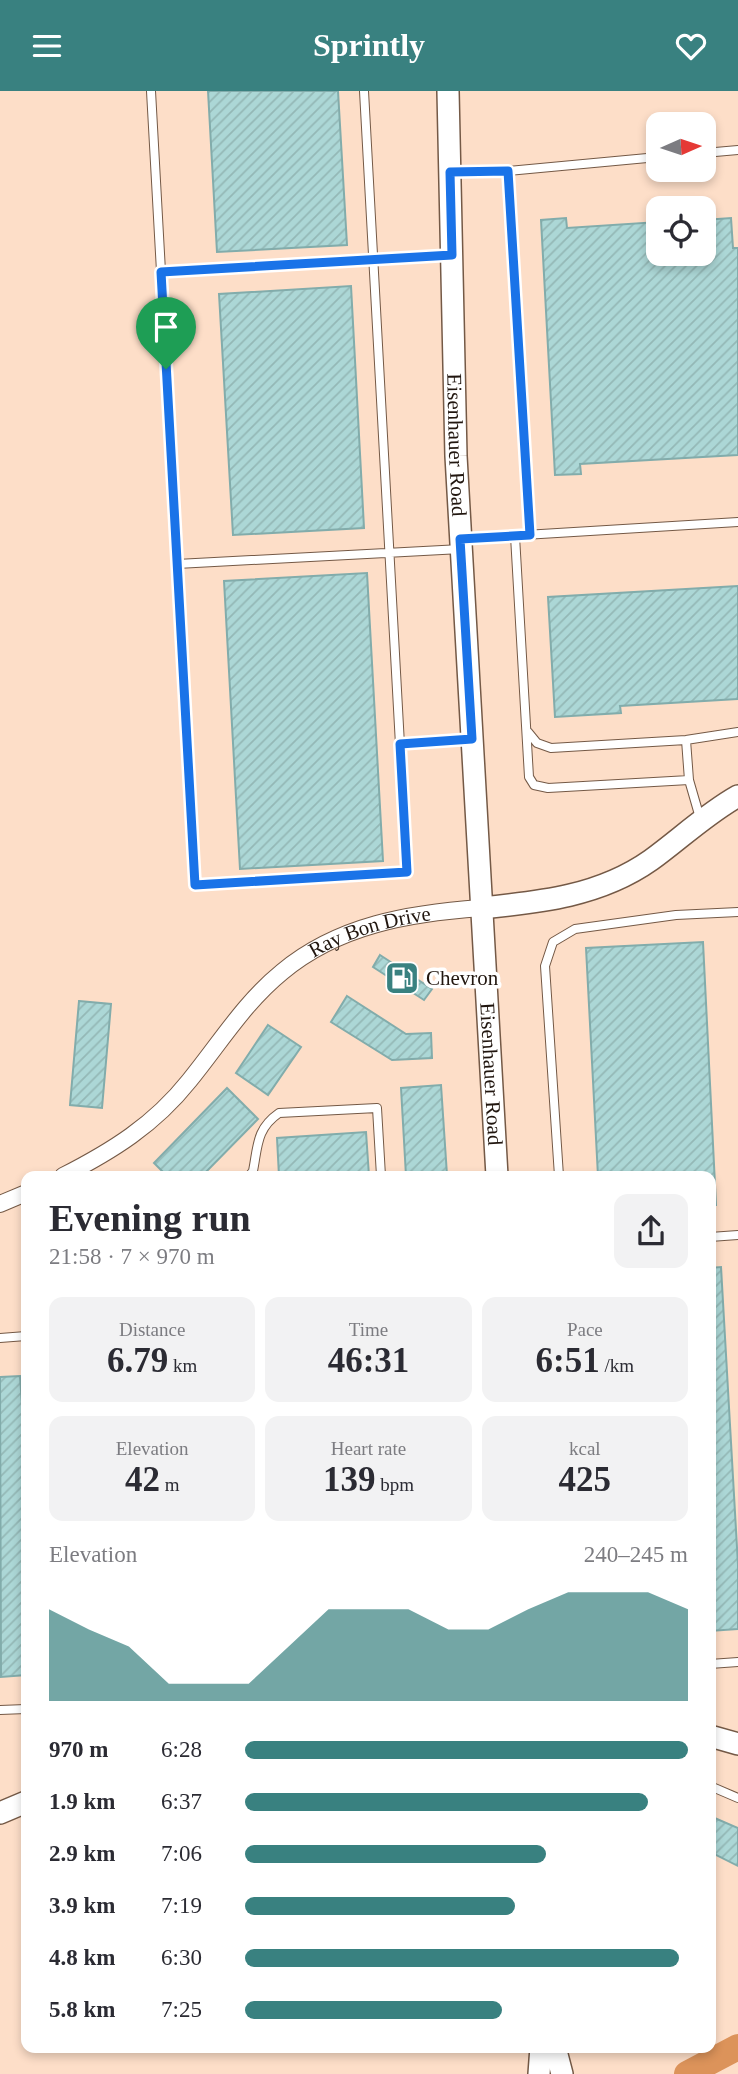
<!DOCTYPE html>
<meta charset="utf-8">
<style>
:root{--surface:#fff;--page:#f2f2f3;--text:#2b2b33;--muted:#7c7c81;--accent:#398180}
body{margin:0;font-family:"Times New Roman",serif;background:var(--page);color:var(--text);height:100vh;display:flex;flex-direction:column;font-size:26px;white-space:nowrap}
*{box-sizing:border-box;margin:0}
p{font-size:23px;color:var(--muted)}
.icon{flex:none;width:38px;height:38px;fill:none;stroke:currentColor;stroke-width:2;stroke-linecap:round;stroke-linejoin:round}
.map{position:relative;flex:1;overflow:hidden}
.sheet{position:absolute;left:21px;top:1080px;width:695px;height:882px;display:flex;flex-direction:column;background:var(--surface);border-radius:14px;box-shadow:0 4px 10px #0003}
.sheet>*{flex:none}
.needle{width:46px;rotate:87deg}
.fabs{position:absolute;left:646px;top:21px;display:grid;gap:14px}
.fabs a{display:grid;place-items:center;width:70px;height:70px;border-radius:14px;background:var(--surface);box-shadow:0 4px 10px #0003;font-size:35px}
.pin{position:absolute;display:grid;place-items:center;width:60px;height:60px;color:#fff;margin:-72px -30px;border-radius:50% 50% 50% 0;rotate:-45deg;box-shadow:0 0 7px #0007}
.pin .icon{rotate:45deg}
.round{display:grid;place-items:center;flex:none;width:74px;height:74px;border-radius:14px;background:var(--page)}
.head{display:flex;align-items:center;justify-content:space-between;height:119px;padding:0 28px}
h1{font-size:38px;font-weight:700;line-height:52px}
.figures{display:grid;grid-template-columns:repeat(3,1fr);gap:10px;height:119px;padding:7px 28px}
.figures div{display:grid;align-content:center;border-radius:14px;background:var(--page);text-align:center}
.figures b{font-size:35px;font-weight:700}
.figures small{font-size:19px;font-weight:400}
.figures p{font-size:19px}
.chart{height:196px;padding:14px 28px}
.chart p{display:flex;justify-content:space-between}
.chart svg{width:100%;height:126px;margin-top:7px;fill:var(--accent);opacity:.7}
ul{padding:0 28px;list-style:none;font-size:23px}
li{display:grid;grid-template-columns:112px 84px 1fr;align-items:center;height:52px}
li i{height:18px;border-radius:9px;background:var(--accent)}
header{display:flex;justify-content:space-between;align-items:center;height:91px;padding:0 28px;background:var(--accent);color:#fff;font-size:32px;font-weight:700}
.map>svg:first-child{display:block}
</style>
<header><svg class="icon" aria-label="menu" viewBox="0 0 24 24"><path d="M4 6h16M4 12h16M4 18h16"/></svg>Sprintly<svg class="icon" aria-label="heart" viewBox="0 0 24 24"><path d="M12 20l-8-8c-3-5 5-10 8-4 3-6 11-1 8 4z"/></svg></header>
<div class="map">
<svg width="738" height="1983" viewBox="0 0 738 1983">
<defs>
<pattern id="building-hatch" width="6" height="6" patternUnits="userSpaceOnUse" patternTransform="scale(1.75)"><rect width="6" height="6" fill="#acd7d6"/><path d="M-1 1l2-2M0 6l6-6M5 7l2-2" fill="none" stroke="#94b8b6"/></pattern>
</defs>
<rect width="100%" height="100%" fill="#fddec8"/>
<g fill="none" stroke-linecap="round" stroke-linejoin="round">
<path stroke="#dc935a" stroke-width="26" d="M687,1983L738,1956"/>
</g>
<path fill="url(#building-hatch)" stroke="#82acab" stroke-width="2" d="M208,0H338L347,154L217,161Z
M566,127L567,137L658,131V163H704V129L731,127L733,157H738V364L580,373L581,383L555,384L541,129Z
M351,195L364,437L233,444L219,203Z
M367,482L383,770L240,778L224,490Z
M738,495V608L620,615L621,622L555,626L548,506Z
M703,851L716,1114H710V1085H598L586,857Z
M380,864L432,898L424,909L373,876Z
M347,905L406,943L431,942L432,967L392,969L331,931Z
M79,910L111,913L102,1017L70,1014Z
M268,934L301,956L268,1004L236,982Z
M441,994L447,1084L406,1085L401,997Z
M227,997L258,1028L202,1085H167L154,1072Z
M366,1041L369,1085H279L277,1047Z
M721,1176L738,1474V1538L710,1540V1177Z
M20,1285L26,1373V1584L1,1586L0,1286Z
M710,1725L738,1737V1775L710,1761Z"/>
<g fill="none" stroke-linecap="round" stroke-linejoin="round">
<g stroke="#745946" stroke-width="10">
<path id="lane" d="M151,0L195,794L407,781L364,0
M704,62L738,59
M508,80L530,444
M452,81L508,80L658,66
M161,181L451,164
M515,445L529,686L534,694L548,697L689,689L700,727
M461,448L738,431
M177,473L461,458
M528,641L537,652L551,657L686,649L738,641
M686,649L689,689
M400,653L471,648
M249,1085L253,1080C258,1055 256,1038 279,1022L377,1017L381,1085
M559,1085L545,875L553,851L575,838L676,824L738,821
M710,1146L738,1144
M0,1247L26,1245
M710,1573L738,1571
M0,1619L26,1618
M710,1695L738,1707"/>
</g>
<g stroke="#745946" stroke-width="18">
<g id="street">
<path id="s1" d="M63,1085C112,1060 154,1034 189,990C220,952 244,912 282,881C338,834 410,822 481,817"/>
<path d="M0,1113L26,1102"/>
</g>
</g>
<g stroke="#745946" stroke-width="24">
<g id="secondary">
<path id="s2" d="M448,0L456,365L497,1085"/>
<path d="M481,817C541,811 600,805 651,769C680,748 706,723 738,705"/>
<path d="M710,1645L738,1653"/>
<path d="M0,1722L26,1711"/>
<path d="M555,1956L562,1983"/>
<path d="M539,1983L541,1956"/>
</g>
</g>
<use href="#lane" stroke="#fff" stroke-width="8"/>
<use href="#street" stroke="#fff" stroke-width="16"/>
<use href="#secondary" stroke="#fff" stroke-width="21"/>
</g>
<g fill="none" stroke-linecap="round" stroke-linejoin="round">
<g stroke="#fff" stroke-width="14">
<path id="route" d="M508,80L530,444L460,448L472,648L400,653L407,781L195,794L161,181L452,164L450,81Z"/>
</g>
<use href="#route" stroke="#1a73e8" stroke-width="9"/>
</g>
<defs>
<g id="fuel-square" transform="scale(1.75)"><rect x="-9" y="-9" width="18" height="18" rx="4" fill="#398180" stroke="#fff"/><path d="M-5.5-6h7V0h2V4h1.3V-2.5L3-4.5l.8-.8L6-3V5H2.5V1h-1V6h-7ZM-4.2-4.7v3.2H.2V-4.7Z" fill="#fff"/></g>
</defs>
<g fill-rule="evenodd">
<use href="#fuel-square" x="402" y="887"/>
</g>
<g text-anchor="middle" stroke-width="7" stroke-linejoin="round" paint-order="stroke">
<g font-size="21" fill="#21160f" stroke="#fff">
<text dy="7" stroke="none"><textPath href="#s2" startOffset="354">Eisenhauer Road</textPath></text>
<text dy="7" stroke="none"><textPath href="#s1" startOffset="401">Ray Bon Drive</textPath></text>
<text dy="7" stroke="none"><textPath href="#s2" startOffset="984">Eisenhauer Road</textPath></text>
</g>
<g font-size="21" fill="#21160f" stroke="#fff" text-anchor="start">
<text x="426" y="894">Chevron</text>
</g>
</g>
</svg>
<div class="fabs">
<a><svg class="needle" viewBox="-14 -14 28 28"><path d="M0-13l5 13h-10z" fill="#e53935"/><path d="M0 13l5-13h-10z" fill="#7c7c81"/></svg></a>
<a><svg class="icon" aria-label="locate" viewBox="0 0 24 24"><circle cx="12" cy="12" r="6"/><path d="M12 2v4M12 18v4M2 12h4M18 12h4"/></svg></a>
</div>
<div class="pin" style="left:166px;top:278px;background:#1e9e55"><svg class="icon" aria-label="arrive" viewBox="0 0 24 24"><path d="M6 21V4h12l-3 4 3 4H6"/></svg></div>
<section class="sheet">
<div class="head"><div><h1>Evening run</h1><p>21:58 · 7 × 970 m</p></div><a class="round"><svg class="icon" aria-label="share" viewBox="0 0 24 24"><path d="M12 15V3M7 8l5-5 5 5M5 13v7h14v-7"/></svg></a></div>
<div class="figures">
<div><p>Distance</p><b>6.79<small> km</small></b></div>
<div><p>Time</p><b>46:31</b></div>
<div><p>Pace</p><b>6:51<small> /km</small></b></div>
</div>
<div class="figures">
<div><p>Elevation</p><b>42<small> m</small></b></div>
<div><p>Heart rate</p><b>139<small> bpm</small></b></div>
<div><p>kcal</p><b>425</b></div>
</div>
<div class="chart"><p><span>Elevation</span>240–245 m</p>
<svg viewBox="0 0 160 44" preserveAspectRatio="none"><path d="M0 44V12L10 19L20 25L30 38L40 38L50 38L60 25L70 12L80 12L90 12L100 19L110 19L120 12L130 6L140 6L150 6L160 12V44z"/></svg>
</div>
<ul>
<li><b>970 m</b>6:28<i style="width:100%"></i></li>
<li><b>1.9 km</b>6:37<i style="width:91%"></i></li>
<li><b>2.9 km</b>7:06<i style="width:68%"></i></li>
<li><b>3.9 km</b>7:19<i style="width:61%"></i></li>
<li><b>4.8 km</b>6:30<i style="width:98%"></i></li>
<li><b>5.8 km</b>7:25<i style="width:58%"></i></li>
</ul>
</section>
</div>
